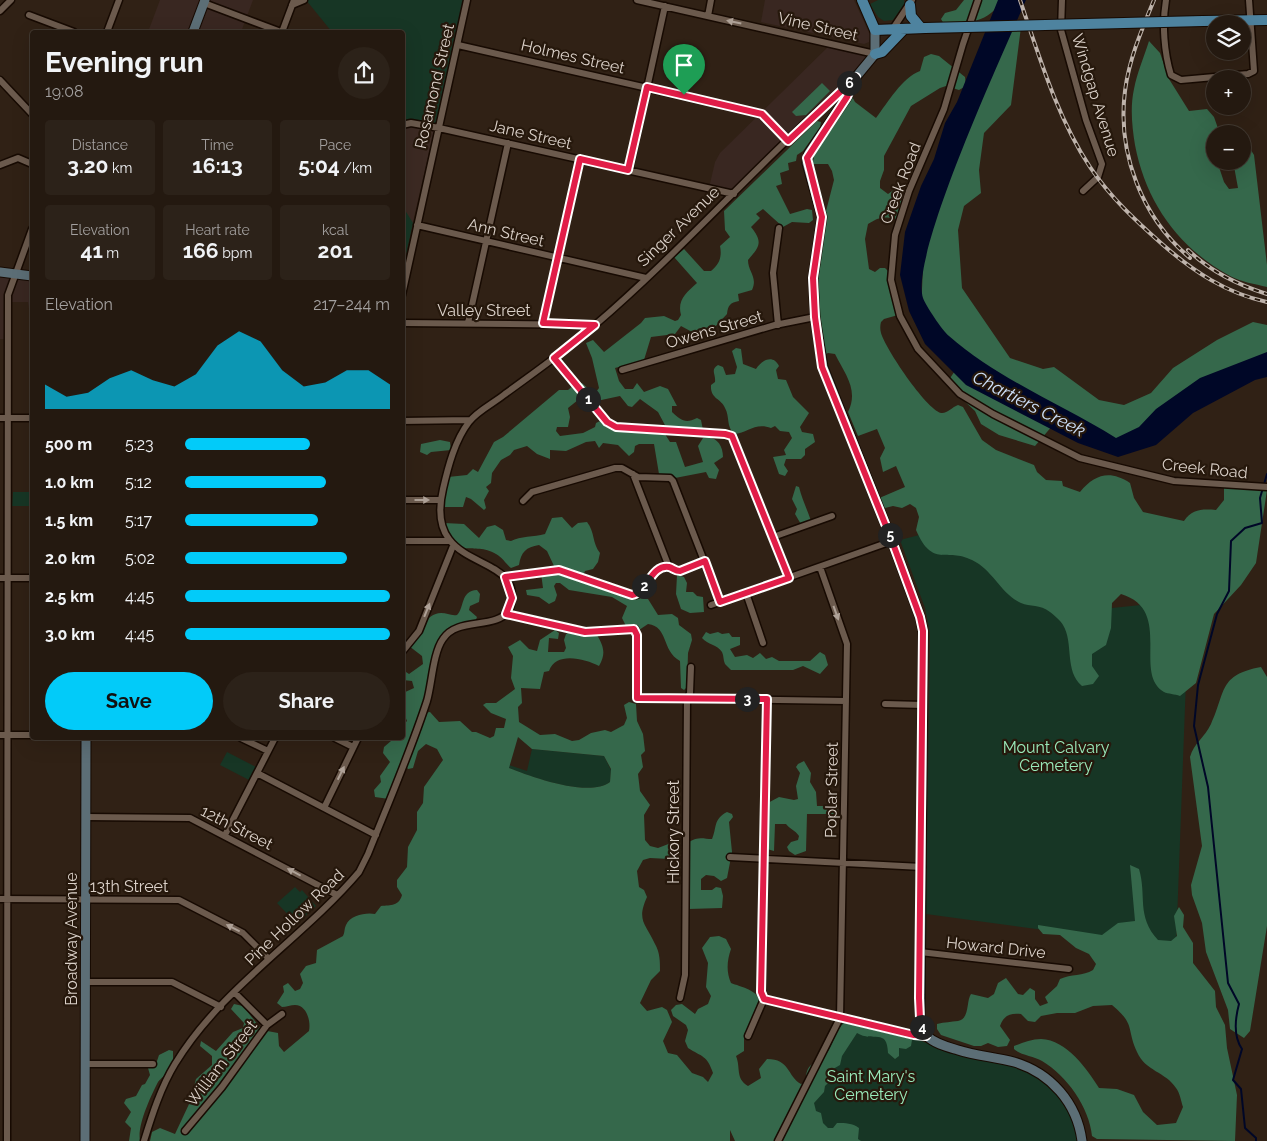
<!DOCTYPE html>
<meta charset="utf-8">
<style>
:root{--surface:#241910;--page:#2c2219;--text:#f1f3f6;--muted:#a3a09f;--line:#413830;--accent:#02cbf9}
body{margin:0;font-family:Raleway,sans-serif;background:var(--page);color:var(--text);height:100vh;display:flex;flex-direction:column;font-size:19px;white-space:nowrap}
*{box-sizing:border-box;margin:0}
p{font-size:16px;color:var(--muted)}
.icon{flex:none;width:28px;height:28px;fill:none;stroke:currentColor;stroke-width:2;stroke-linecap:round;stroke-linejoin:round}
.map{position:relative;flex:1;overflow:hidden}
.details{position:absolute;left:30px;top:30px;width:375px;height:710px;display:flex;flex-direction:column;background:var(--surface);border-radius:5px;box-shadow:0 5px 20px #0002,0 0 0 1px var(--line)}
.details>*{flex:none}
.fabs{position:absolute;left:1206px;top:15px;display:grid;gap:10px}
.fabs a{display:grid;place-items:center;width:45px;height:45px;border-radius:50%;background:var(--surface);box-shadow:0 5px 20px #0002,0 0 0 1px var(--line);font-size:25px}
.pin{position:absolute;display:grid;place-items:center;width:42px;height:42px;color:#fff;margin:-51px -21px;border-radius:50% 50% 50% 0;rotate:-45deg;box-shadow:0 0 5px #0007}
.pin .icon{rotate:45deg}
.km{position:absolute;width:25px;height:25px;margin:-12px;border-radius:50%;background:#222;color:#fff;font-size:14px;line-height:25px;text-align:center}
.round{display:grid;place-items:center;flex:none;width:52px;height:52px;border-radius:26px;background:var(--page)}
.summary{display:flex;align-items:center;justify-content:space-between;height:85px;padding:0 15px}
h1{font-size:28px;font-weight:700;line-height:38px}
.metrics{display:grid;grid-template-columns:repeat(3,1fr);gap:8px;height:85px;padding:5px 15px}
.metrics div{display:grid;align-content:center;border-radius:5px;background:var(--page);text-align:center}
.metrics b{font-size:21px;font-weight:700}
.metrics small{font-size:14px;font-weight:400}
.metrics p{font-size:14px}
.chart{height:140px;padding:10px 15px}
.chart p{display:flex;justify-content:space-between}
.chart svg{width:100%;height:90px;margin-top:5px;fill:var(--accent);opacity:.7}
.cta{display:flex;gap:10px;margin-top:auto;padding:10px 15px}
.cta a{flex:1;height:58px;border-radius:30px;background:var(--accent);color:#111;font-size:20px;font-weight:700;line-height:58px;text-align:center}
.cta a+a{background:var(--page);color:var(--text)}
ul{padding:0 15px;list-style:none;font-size:16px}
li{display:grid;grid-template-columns:80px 60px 1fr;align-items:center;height:38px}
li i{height:12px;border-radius:6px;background:var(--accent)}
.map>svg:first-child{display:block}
</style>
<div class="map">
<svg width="1267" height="1141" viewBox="0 0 1267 1141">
<rect width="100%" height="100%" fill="#302115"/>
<path fill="#392721" d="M160,0H253L241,32H148Z
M765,0H854L870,35L869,42L864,44L761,22Z
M832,43L875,54L856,77L734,194L709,188L715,162L720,153Z
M0,272L32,276V309H29L28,302H8V339H0Z"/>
<path fill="#3c2a23" d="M411,124L434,131L403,265V126Z"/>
<path fill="#173625" d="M306,0H467L439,127L406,123L403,119L402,32H332Z
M878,0H904L905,4L893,20L884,21L878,17L870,4Z
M403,207L413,223L403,268L402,207Z
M13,492H32V506H12Z
M1027,507L1054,614L1189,600L1176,948L926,914L930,633L925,608L900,540Z
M532,749L604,756L611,770L610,782C589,798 531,777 509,768V765L527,771Z
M227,752L256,767L249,780L220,765Z
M295,887L300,892L302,890L316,906L297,924L277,903Z
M841,1019L917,1039L950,1053L1014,1063L1047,1080L1072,1114L1079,1141H778Z"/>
<path fill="#35684b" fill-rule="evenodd" d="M964,0H1001C990,23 967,23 944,24L941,19L945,13L956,10Z
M1008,24L1021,27L1011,105L984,133L979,170L981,193L964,206L958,230L962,288L1010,358L1043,369L1054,367L1099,400L1124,405L1151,393L1173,368L1217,340L1253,322L1267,325V353L1121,441L1059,418L1035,446L999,435L981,424L975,411L946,384L961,362L921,311L926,201Z
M1149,41L1160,53L1169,79L1189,111L1207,109L1214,117L1220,134H1215V161H1217L1224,182L1229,189L1238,188L1233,161H1242L1243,144L1249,147L1254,155L1267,265V287C1255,284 1241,282 1230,276C1179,248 1146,203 1135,145C1132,127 1130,107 1134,89C1137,73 1144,57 1149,41Z
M931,54L939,56L965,77L966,86L959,90L946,86L940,88L911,106L884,156V170L880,181V188L888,194L898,187L902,190V204L896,219C883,216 879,217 868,224L865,239L869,269L875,272L880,268H885L889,272L898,315L884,319L881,322C880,326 880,329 881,333C885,348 926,409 941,413C947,414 952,407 958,405L963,407L982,440L996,450L1034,465L1037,472L1046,480L1062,481L1063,486L1080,492C1095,474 1110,470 1130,483L1134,498L1143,512L1184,521C1192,509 1202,509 1216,510L1224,500V488L1267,490L1256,563L1241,585L1214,614L1196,683L1180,696C1175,694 1168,694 1164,692C1132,673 1174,610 1121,594L1112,603L1111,628L1106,645L1092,654V666L1099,676L1093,684L1082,686C1064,671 1074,643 1063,625C1061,621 1054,615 1050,612C1040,604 1030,607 1021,603C1001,594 993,570 972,560C946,547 933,569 916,530L919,517L916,508L910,504L902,508L893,506L881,509L877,499L905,487L896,466L883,472L880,458L885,448L877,429L858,436L848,412C859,390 845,374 835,354L828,353L822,356L815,280L825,215L834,180L832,171L828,164H812L811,157L850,93L855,102L876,118C888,102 902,78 920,71L924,57Z
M822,83L830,91L806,115L796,116L792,112Z
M817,121L821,122L820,127L803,151L797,155L796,161L788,163L789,170L780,173L782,184L776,186L790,214L807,209L812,210L813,220L809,223L792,222L783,227L763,209L756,214L760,218L751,227C763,242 760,246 748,260C748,272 758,277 752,290L738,294L739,301C730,303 728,305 727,314L713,329L694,333L681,326L675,334L651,337L644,360L615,368L619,381L625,389H633L637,383L644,392L660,386L668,389L677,406H672V412C681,420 685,424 697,418L701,420L703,430H686L677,426L666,427L658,412L640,399L632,407L628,406L620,396L592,402L578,386L582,383L592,392H596L599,388L592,358L586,343L593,340L604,352L641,323L645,318L664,316L675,321L678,320L681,315C677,300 686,293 697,283L674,257L684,249L704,271H711C720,264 722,256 720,246L730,237L725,230L724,211Z
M736,348L741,349L743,364L756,369C762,360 773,354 779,366L776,370L778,379L786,380L793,397L809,413L800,427L802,432L813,434L815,442L805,449V455L801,459H786L784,465L788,471L785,476L779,474L773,457L786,455L784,450L792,438L789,432L780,431L775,426L771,428C755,422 748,433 734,434C726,426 730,417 725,408C721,398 710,399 711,385L715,382C716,374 710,370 718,365L723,367L726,375L735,374L737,367L732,351Z
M574,385L583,396L568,408L570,417L568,427H557L556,431L560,436L583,433L595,427L596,423L600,421L663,431L670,442H676L685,467L703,462L698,446L703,438C716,435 723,445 723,457L714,463L719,470L716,479L709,478L706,472L675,478L659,474L654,444H639L635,446L634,452L629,456L618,445L603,443L599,448L595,441L586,442L566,451L550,450V459L537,454L527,446L514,450L510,455L501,460L492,473L491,483L486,487L489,491L484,500L486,508L484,510L471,499L466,497L463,507H442L448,477L467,475L473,469L478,472L494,442L503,437L559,390H568Z
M440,440L450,442L451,450L431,452L427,455L420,452L421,444Z
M796,486L799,487C802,499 807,509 811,521L802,526L795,514L797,509L792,499Z
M562,517L572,528L578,523L587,522C595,532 592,543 600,553L598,562L593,569L585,571L581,580L637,598L648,599L658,615L672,614L678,618L679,625L691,634L692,640L688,653L687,687L684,690L681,688L680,661C661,650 669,627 648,624L636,632L626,626L622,618L627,606L612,597L569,590L560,583H556L554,586L557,595L555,601L549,604L539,597L527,595L526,590L543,588L541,573L552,571L554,566L547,551L539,545C526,547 521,552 519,565L511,568C506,564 502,557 496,554C473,540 455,563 444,523L464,524L479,538L487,527L495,525L503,530L506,540L511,541C520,536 534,537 545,534L552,518Z
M677,575L684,577L687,583L686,592H693L697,596L703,597L704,612L690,613L681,609L676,594Z
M477,590L480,594L479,602L470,606L469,610L477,617L475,622L464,625L441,640L431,685L389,799L375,797L374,790L381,782L380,776L390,762L383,753L384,747L391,741V738H402L403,725L407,721L405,716H403V693L414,688L412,681L403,680V670L409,674L423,664L422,656L409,646C417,634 426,613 441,613C447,613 451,616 457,615C465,607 460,591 477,590Z
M555,630L559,633L558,639L549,638L548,652H564L566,648L564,640L566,634L572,631L597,635C604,647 606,654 599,666C585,659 556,651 549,671L544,672L540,689L521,688L522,703L518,707L519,722L540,735L555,734L572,741L579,740L591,733L605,730L611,732L624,725L627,718L624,705L629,702L636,704L637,721L643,734L645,751L641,755L643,767L638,774L640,791L650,805L644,815L645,840L650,846L658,848L671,843L675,850L669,859L650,858L643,860L637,871L639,887L644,890L647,897C636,921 646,924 655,944C660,953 660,961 660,971L651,980L640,1003L647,1011L662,1007L667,1010L672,1022L663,1041L668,1053L677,1055L692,1073L703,1077L708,1082L713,1073C707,1055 702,1057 688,1048L685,1041L688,1030L686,1025L673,1016L671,1010L676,1005L682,1004L695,1014L698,1009L708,1004L711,996L706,987L708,963L702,948L710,937L719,936L726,939L731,949C727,960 726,972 731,983C741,987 763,991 759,1006C758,1011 757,1013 753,1016V1021L744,1034V1051L736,1056C741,1068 735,1078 748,1086L761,1078L759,1069L767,1059C790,1059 787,1076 801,1084L806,1082C805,1060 818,1065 827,1053C833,1045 834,1034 841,1026C852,1013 891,1030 906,1034L912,1040L911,1046L906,1049L899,1048V1056L895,1059L888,1053C887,1027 873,1043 857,1033L842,1056L840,1065L828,1072L830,1081L825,1086L824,1092L814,1103L816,1111L821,1113L823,1123L828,1128H833L837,1123C846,1123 852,1123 859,1128L858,1139L861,1141H735L730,1130V1141H150L152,1132L160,1128L175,1134L190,1102L196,1079L212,1065V1056L200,1046L201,1041L216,1051L233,1032L243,1028L244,1023L231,1009L234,1004L243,1006L262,1030L278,1033L279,1046L284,1052L309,1031C311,1022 307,1005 295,1005C291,1005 286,1007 282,1007L277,1003L284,992L283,986L288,983L295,991L300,989L303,983L300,974L306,966L316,963L317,950L343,936C345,932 344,929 346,925C350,915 367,912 375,914L381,906C391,905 399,906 402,895L397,887V880L407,867L408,847L417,830V812L423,803L424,787L443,760L437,749L426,744L418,751L413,768L408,769L405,765L424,713L430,712L439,722L460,721L472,732H476L490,738L494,736L496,728H504L506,719L491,713L483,705L486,703H496L515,689L511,678L513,656L508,647L520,640L529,649L537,651L540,640ZM518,737L532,749L604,756L611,769L610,782C589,798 532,777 509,768Z
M706,632L710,634L718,632L722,634L729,633L732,637H740V645L730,649L735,657L747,655L753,658L760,653L766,659L772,657L779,661H810L820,652L825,655L828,665L820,674L803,666L793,670H731L725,664C723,660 724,656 722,652C717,644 708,645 702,638Z
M1261,667L1267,677V926L1250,1031L1244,1038L1230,1029L1228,1010L1206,952L1202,923L1192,895L1191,885L1202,846L1190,757C1194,743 1205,737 1211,724C1226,692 1218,675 1261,667Z
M804,761L811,773L810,782L816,792L817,806H838V814H807L806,851L795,855L789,851L787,847L791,842L798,840L799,836C795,830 790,829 786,824H775L774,851L767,849L766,804L779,797L794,800L798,799L796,786L800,773L796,767L798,764Z
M727,812L732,814L733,817L729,822L732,852L727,878L721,881L714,876L706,875L701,879V890H712L716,887L721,888L723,896L722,908L688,909L689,842C698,836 704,839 712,839C717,828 713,819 727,812Z
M1130,865L1139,869C1147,896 1136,916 1158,940L1171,941L1177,936L1174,916L1179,907L1184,915L1183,927L1193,943V963L1215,991L1216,1007L1225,1025L1227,1048L1237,1095L1235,1141L1097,1139L1092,1136C1089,1107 1067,1076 1042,1061C1034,1056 1020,1055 1014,1049V1046C1022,1043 1032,1039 1041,1039C1067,1040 1087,1069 1099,1088L1117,1089L1134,1095L1143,1112L1157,1125L1176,1123L1183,1107C1181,1101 1180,1093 1176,1088C1166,1072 1145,1071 1137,1052C1126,1028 1136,1025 1112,1005L1093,1006L1075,1013H1057L1041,1016L1035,1022L1028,1021L1021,1014C1010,1013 1004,1015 1000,1026L1010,1040L1007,1046L998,1047L988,1043L981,1046H974L941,1035L937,1029V1024C945,1022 951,1022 958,1021C970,1019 966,1001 971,994L988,998L994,994L998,983L1006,978L1018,994L1023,995L1030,988L1035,991V999L1040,1006L1048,1003L1045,997L1057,986L1060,979C1071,974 1083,976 1093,970L1096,964L1089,954L1076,948L1060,935L1043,934L1038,928V925L1102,935L1118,923L1135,921Z
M169,1050L173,1051V1061C169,1065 171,1066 168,1071C166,1075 161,1078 158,1082C151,1096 137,1125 140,1141H129L131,1128L125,1122L131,1112L124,1103L126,1099L136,1096L142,1085L145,1084L150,1075L148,1068L156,1064L159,1055Z"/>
<path fill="#000727" d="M998,0H1026C1005,49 909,256 923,298C926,306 942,330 949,336C998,379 1061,404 1116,438L1139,427L1156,409L1200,378L1267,352V377L1255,380L1193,413L1156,445L1118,457L1078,443L966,385L925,344L909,311L900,275L905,232L921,186L934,159L945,123L957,102Z"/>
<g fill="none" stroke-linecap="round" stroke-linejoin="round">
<path stroke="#000727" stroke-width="2" d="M1256,1141V1138L1245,1128L1241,1089L1233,1080L1242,1049C1233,1036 1235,1019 1239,1004L1228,983L1208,787L1194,726L1198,685L1217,614L1229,591L1231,541L1245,528L1262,523L1260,498L1267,474"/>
<g stroke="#170a02" stroke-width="9">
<path id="street" d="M637,0L875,54
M978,0L963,44L944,109L909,191L895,235L891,280L900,316L918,349L960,394L993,414L1080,458L1174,481L1267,487
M1062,0L1061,30L1086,120L1102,164L1098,177L1083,191
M1166,0C1162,24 1164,52 1171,75L1181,80L1248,74L1254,71L1249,0
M204,3L281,32
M292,5L304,0
M0,11L11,0
M29,15L74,32
M708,16L711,0
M892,30L912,0
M107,32L119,0
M282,32L294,0
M458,45L762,114L788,141
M0,80L32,114
M402,125L411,123L439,128L734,194
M0,165L18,158L32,164
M629,170L665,6
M417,225L646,278
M402,295L467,0
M402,323L595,325
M468,323L508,143
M543,323L580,159
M778,325L773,273L779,228
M554,358L607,422L616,427L725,434L732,436L789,578
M622,370L775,325L815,317
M0,418H32
M402,421L470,420
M633,474L669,567
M402,500H441
M523,501L532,492L615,468H622L638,477L670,478L673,481L720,602
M773,537L832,516
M402,541H448
M505,577L559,570L632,595H637C646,587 653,566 668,567C672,568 675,571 680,571L705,561
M0,578H32
M746,593L763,643
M711,605L892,541
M507,614L585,632L635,629L637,635V698L846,701
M402,652L419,631L453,546
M885,704L923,705
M0,735H32
M241,738L268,751
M335,738L353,747
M257,773L376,835
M324,808L358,738
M86,817L190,818L337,895
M225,835L275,738
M730,857L922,867
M0,899L179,900L243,933L269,959
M920,952L1069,969
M86,982H172L221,1007
M235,993L267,1025
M680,998L685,975L687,699L690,693L691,667
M764,999L914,1035L926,1036
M748,1036L764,999L761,992L767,699
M86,1064H153
M185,1131L222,1087L267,1025L282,1014
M7,1141L8,295L32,229
M144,1141C152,1115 161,1087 175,1064C221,988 302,939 359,872L368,854C388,804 410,753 427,701C432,684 433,653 443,639C458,616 496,631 510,609C528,547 422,578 443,489C448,467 455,440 469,422C477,411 494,403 505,394C535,372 567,350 595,325C685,248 763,157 853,80
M778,1141L840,1018L847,644L820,567"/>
</g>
<g stroke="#170a02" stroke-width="11">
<path id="secondary" d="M875,30V54L856,77L847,97L809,153L807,163L822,217L813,278L815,317L823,367L892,541L920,617L923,631L920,1019C921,1025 922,1032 927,1036C935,1044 948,1047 958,1050C976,1056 996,1057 1014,1062C1051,1073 1077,1103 1082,1141
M193,32L205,0
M0,272L32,276
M85,1141L86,738"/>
</g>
<g stroke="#170a02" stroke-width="12">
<path id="primary" d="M862,0L875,30L925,28
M910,5L911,16L921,28
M1203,21L1267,20
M875,54L882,52L904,29"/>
</g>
<use href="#street" stroke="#6b5a4d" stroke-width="6"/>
<use href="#secondary" stroke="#5c6e76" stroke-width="9"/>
<use href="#primary" stroke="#4e839f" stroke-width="10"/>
<g stroke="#beb3ab" stroke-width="4">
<path id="rail" d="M1020,0C1039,56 1057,117 1090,167C1110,197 1136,221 1162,244C1194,272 1226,293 1267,302
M1154,0C1142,29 1129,59 1125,91C1117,153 1142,218 1190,258
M1188,250C1210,271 1238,285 1267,294"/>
</g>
<use href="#rail" stroke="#26180c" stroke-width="2" stroke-dasharray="5.5" stroke-linecap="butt"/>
<g stroke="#170a02" stroke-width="12" stroke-linecap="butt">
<path id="primary-bridge" d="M925,28L1203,21"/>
</g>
<use href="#primary-bridge" stroke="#4e839f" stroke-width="10"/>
</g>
<defs><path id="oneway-solid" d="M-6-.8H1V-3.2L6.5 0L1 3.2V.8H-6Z" transform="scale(1.25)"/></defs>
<g fill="#aea197">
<use href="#oneway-solid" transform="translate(734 22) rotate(-168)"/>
<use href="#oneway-solid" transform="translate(422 500)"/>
<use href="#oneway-solid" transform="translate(427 610) rotate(-68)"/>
<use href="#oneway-solid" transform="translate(836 613) rotate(70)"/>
<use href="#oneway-solid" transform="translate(341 773) rotate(-64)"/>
<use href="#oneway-solid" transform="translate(294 872) rotate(-152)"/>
<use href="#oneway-solid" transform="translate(233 928) rotate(-153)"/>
</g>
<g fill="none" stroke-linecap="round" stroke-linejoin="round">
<g stroke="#fff" stroke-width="10">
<path id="route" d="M856,77L847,97L807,158L822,217L813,278L815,317L822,367L892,541L920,617L923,631L919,998L920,1019L926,1036L914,1035L764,999L761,992L767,699L637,698V635L634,629L585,632L506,614L512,598L505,577L559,570L632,595C647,593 651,564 669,567C673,568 675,571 680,571L705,561L720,602L789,578L732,436L725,434L616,427L607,422L554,358L595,325L543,323L580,159L628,170L647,87L762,114L788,141Z"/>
</g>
<use href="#route" stroke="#e11d48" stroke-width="6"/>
</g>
<g text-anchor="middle" stroke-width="4.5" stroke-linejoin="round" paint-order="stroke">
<g font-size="16" fill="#dbd1c9" stroke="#26180c">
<text transform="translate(818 26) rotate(13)" y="6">Vine Street</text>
<text transform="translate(573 56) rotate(13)" y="6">Holmes Street</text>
<text transform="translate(434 86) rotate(-77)" y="6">Rosamond Street</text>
<text transform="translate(1096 95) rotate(73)" y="6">Windgap Avenue</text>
<text transform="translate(531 134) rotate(13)" y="6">Jane Street</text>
<text transform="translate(900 183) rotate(-69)" y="6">Creek Road</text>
<text transform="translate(678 226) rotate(-44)" y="6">Singer Avenue</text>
<text transform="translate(506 232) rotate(13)" y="6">Ann Street</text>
<text x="484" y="316">Valley Street</text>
<text transform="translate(714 329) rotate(-16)" y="6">Owens Street</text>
<text transform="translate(1205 468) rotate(6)" y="6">Creek Road</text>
<text transform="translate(831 790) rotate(-89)" y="6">Poplar Street</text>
<text transform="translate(237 827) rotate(27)" y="6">12th Street</text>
<text transform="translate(673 832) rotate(-90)" y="6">Hickory Street</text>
<text x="129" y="892">13th Street</text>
<text transform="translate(294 917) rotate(-44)" y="6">Pine Hollow Road</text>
<text transform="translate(71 939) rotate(-90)" y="6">Broadway Avenue</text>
<text transform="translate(996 947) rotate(6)" y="6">Howard Drive</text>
<text transform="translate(221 1063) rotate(-52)" y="6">William Street</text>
</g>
<g font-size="16" fill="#9aebbb" stroke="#26180c">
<text x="1056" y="753">Mount Calvary<tspan x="1056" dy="18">Cemetery</tspan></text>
<text x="871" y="1082">Saint Mary's<tspan x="871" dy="18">Cemetery</tspan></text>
</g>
<g font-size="18" font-style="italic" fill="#cfe2fc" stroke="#26180c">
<text transform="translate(1029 404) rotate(27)" y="6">Chartiers Creek</text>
</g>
</g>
</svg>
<div class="fabs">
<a><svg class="icon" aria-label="layers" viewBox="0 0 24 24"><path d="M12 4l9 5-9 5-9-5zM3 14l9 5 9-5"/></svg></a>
<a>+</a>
<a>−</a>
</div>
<div class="pin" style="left:684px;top:95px;background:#1e9e55"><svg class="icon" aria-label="arrive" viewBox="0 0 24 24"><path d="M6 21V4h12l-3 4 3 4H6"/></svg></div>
<b class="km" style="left:588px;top:399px">1</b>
<b class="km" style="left:644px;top:586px">2</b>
<b class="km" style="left:747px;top:699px">3</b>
<b class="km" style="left:922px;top:1027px">4</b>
<b class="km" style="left:890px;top:535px">5</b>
<b class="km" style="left:849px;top:83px">6</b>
<section class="details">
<div class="summary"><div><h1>Evening run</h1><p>19:08</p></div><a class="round"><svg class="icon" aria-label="share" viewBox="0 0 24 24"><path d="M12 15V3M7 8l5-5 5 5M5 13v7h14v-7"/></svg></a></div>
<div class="metrics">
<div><p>Distance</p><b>3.20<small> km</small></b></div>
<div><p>Time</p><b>16:13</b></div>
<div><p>Pace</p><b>5:04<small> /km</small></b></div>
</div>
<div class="metrics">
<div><p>Elevation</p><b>41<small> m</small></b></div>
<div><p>Heart rate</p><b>166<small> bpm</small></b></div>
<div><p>kcal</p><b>201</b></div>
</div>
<div class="chart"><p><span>Elevation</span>217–244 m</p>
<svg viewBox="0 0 160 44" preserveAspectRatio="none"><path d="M0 44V32L10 38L20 36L30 29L40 25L50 30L60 33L70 27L80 13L90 6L100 11L110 25L120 33L130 31L140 25L150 25L160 32V44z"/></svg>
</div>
<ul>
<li><b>500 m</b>5:23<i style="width:61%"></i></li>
<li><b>1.0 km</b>5:12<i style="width:69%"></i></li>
<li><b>1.5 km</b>5:17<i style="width:65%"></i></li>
<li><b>2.0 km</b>5:02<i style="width:79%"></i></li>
<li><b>2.5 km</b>4:45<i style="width:100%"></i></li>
<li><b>3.0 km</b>4:45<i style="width:100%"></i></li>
</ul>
<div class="cta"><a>Save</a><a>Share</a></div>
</section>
</div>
